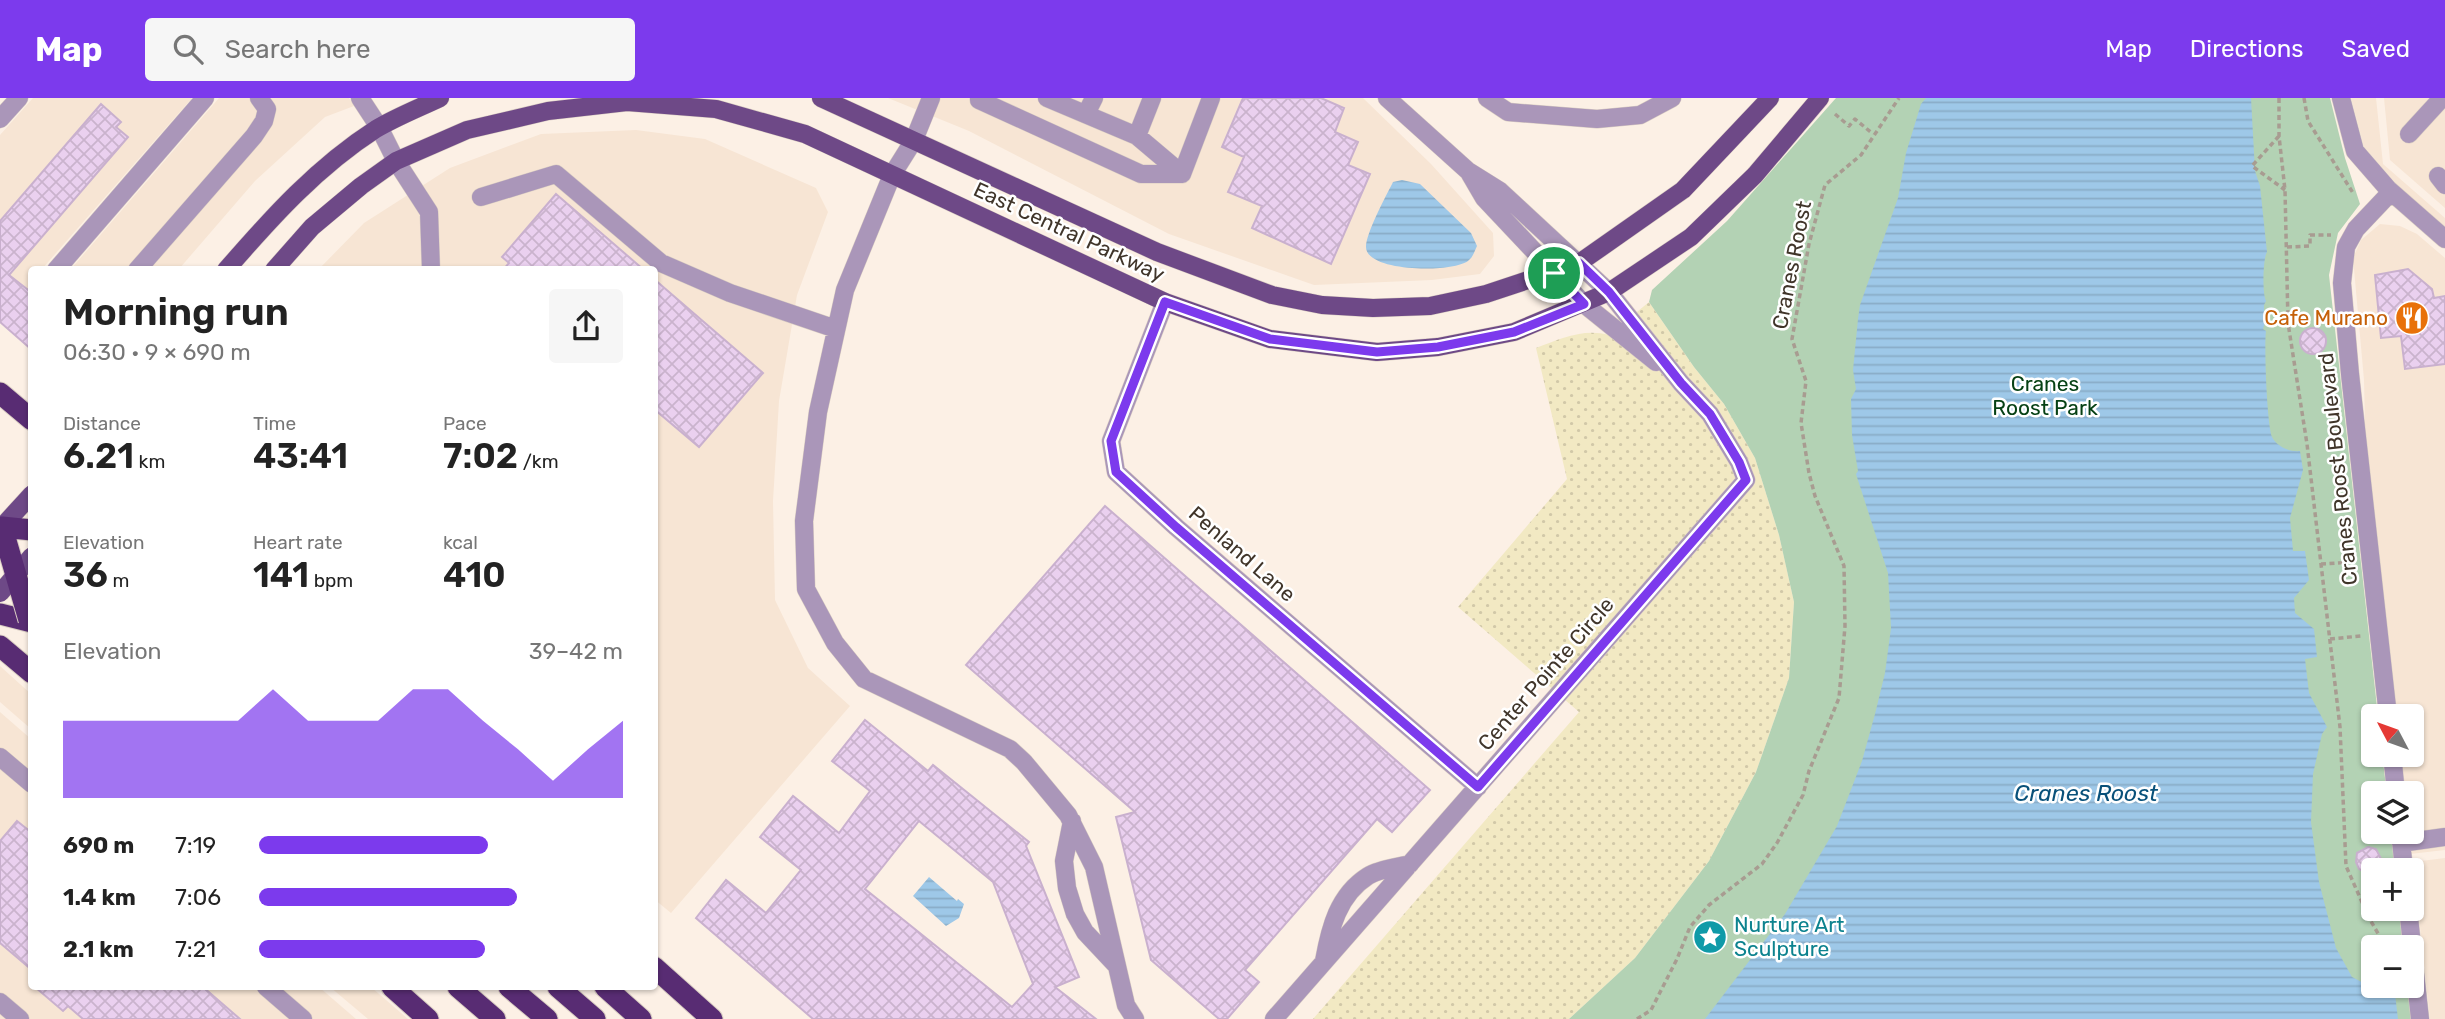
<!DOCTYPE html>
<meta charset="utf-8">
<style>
:root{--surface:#fff;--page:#f6f6f6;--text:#222;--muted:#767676;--accent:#7c3aed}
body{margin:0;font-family:Rubik,sans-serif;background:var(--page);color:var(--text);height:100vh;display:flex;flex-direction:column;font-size:26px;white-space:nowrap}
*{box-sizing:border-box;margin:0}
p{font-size:23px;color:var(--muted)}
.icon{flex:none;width:38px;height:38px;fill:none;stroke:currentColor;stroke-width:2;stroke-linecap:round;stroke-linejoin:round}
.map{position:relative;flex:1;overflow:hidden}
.side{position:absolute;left:28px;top:168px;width:630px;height:724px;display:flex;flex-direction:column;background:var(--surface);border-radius:7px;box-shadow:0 2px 5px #0004}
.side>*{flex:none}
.needle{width:46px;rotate:311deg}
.buttons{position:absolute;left:2361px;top:606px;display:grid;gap:14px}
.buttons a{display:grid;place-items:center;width:63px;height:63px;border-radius:7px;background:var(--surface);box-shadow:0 2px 5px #0004;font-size:35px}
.pin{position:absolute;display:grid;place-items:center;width:60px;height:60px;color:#fff;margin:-30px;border:4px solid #fff;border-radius:50%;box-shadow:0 2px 7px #0007}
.round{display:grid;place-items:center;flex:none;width:74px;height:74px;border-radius:7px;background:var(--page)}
.overview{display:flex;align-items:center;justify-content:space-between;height:119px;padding:0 35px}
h1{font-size:38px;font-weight:600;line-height:52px}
.stats{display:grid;grid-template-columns:repeat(3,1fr);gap:10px;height:119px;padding:7px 35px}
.stats div{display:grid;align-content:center}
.stats b{font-size:35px;font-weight:600}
.stats small{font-size:19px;font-weight:400}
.stats p{font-size:19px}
.chart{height:196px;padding:14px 35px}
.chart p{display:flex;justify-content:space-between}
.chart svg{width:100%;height:126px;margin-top:7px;fill:var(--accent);opacity:.7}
ul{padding:0 35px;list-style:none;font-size:23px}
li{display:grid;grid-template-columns:112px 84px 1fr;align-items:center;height:52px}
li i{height:18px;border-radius:9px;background:var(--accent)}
header{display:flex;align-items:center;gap:42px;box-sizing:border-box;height:98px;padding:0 35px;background:var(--accent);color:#fff}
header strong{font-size:33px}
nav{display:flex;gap:38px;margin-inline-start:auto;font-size:24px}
.search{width:490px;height:63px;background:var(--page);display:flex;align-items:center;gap:18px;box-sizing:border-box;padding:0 24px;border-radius:7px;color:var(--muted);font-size:26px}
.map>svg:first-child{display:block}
</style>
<header>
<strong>Map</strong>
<div class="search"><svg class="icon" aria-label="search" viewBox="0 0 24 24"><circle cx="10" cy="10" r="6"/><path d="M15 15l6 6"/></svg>Search here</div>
<nav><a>Map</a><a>Directions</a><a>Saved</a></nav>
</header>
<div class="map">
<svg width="2445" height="921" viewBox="0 0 2445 921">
<defs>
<pattern id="sand-dots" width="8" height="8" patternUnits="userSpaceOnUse" patternTransform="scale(1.75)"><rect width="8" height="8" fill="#f2e9c3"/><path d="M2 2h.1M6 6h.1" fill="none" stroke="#d1c8a8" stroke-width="1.8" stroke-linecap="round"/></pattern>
<pattern id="water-rules" width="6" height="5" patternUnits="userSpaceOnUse" patternTransform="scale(1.75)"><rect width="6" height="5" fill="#9ec8e8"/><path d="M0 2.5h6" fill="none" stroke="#89acc7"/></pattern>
<pattern id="building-cross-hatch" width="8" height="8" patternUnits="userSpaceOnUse" patternTransform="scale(1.75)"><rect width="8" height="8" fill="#ead0ef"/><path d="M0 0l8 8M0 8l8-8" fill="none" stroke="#cab3cd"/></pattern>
</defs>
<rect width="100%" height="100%" fill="#fcf0e5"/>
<path fill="#f7e5d4" d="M33,0H192L42,171L32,172L31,251L0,224V37Z
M219,0H349L354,8L325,19L255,83L179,171L70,172Z
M888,0H1363L1431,66L1493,135L1494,158L1480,176L1432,182L1314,187L1169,136L969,33Z
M2351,0H2376L2383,66L2445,120V129L2397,87L2364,49Z
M2384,0H2445V110L2390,62Z
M636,32L705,41L816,90L828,114L797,197L779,303L773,403L775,502L808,570L850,608L671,815L654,801V172H318L364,125L450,70L541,36Z
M2380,126L2400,128L2417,136L2445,160V752L2410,756L2407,733H2412V695H2403L2399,656H2412V618H2395L2365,327L2364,282L2353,160L2361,142Z
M0,568L31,596V631L0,604Z
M0,614L31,641L32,889H319L356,921H0Z
M2445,760V921H2430L2413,764Z
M330,889H371L408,921H368Z"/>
<path fill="url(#sand-dots)" d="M1649,204L1694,269L1724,306L1755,360L1779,437L1794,504L1789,580L1756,674L1709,763L1635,860L1569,921H1313L1579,614L1458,509L1567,381L1536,250C1560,241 1583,230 1609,237Z"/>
<path fill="#b3d2b4" d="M1836,0H2330L2345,60L2360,106L2338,135L2329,177L2378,618H2373V656H2382L2387,695H2373V733H2391L2395,772H2373V810H2399L2403,849H2373V887H2407L2411,921H1569L1635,860L1709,763L1756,674L1789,580L1794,504L1779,437L1755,360L1724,306L1694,269L1649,204L1652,192L1727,123Z"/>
<path fill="url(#water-rules)" d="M1926,0H2251L2255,73L2260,88L2267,154C2263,160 2262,195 2266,203L2264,207V219L2266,221L2263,231L2266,233C2264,248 2267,327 2272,339C2277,349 2290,354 2300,353L2303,372L2290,420L2293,453H2305L2309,482L2294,500L2295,515L2314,531L2317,559L2305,561L2309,595L2327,629L2322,636L2313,676L2311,724L2319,784L2336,850L2352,879L2383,895L2395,896L2398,921H1705L1785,816L1837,728L1862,663L1875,616L1885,575L1891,530L1888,475L1856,376L1858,373L1852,337L1851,301L1856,291L1853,272L1858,221L1860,207L1898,100L1906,55L1921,6Z
M1402,82L1420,86L1471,135L1477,148C1475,152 1473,159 1469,162C1457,175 1366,175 1366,149C1366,135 1386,98 1393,84Z
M929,779L957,803L958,801L964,806L959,820L946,828L913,798Z"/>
<path fill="url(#building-cross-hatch)" stroke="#c9b0ce" stroke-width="2" fill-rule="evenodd" d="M1243,0H1321L1344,10L1335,34L1358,44L1348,67L1370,76L1331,166L1252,130L1262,108L1228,94L1244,59L1222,49Z
M101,6L121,24L116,29L128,39L9,177L32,195V252L0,224V123Z
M556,96L644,172H503L509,165L502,159Z
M2408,171L2432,191L2434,200L2445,198V266L2405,271L2401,238L2381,240L2375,177Z
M654,181L763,275L699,349L654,311Z
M2300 243a13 13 0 1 1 26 0a13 13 0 1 1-26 0Z
M1105,408L1430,692L1392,734L1377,721L1245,872L1259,884L1227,921H1219L1151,862L1116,719L1135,714L966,567Z
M865,622L928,673L933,667L1029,744L1026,748L1079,879L1055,889L1096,921H813L696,820L726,782L766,815L801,772L760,739L793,698L839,735L870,693L832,663ZM919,723L993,784L1033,886L1012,909L865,791Z
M17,723L32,735V872L0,845V743Z
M2368,749L2376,751L2381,761L2379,770L2367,775L2359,771L2356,764L2357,755Z
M35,889H203L240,921H83L68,908L63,913Z"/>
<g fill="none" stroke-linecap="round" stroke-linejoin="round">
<g stroke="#dacec3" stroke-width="19">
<path id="minor" d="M360,0L379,29L396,63L429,114L431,172
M931,0L914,42L892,77L845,192L818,314L804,423L806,491L835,545L864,581L1010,651L1024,664L1068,717L1094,769L1126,907L1135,921
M979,0V2L1141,76H1182
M1047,0L1137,38L1152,0
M1487,0L1508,14L1597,21L1640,17L1672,0
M2341,0L2355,53L2388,91L2445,141
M1086,16L1094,0
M0,21L19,0
M2409,36L2442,0
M1137,38L1182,76L1211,0
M1470,76L1484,100L1584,206L1656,264
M2438,78L2445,87
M481,99L556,76L661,165L730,195L836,231
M56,172L205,0
M137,172L254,38L264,23L267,11L259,0
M1165,204L1111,343L1116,374L1176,429L1478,689
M2388,618L2350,276L2342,185L2346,149L2356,131L2391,94
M2392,656L2396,695
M0,659L32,686
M1072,723L1064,763L1067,790L1075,816L1085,834L1116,867
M2400,733L2404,772
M2401,745L2445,739
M2408,810L2420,921
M1324,863C1330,830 1338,797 1368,778C1379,771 1398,769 1410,766
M266,889L303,921
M0,904L20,921
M1274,921L1746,382L1739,364L1710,316L1681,285L1609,194L1500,93L1468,73L1387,0"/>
</g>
<g stroke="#dacec3" stroke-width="19">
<path id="major" d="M821,0L1157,154L1272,197L1322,207L1373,210L1430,208L1486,196L1579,165L1683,92L1770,0
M226,172C272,119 317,69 376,31C396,19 419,10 440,0
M274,172L312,129L361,88L396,63L467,32L548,13L627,4L716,11L805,36L1165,204L1270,241L1377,254L1438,249L1514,234L1609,194L1691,139L1755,77L1820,0"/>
</g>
<g stroke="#dacec3" stroke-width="23">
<path id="highway" d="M0,295L32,322
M0,516L32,524
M0,548L32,575
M654,869L712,921
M392,889L428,921
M458,889L495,921
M509,889L547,921
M558,889L595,921
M605,889L641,921"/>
</g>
<path stroke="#a89c91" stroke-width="3.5" stroke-dasharray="5 3.5" stroke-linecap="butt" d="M2279,0V38L2285,92L2288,225L2307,346L2340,629L2346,768L2369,820L2386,849
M2304,0L2308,23L2353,95
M1835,16L1849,28L1855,21L1873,36
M2279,38L2252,68L2285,92
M2287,149L2310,148V137H2331
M2321,466L2353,464
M2330,541L2361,538
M1700 840a11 11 0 1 1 22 0a11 11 0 1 1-22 0Z
M1637,921L1651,912L1677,861L1690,829L1709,807L1762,766L1777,745L1803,697L1809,673L1839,600L1845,528L1844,468L1815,398L1809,375L1801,325L1806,283L1792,241L1809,146L1825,87L1861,57L1899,0"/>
<use href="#minor" stroke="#aa96b9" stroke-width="18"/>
<use href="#major" stroke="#6e4987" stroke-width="18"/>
<use href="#highway" stroke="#582c73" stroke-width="21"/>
<g stroke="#dacec3" stroke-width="19" stroke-linecap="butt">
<path id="major-bridge" d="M0,431L32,396
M0,495L32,458"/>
</g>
<g stroke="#dacec3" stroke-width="23" stroke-linecap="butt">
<path id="highway-bridge" d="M29,522L2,429L32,432"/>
</g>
<use href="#major-bridge" stroke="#6e4987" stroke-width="18"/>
<use href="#highway-bridge" stroke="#582c73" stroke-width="21"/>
</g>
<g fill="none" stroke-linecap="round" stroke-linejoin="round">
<g stroke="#fff" stroke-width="14">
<path id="route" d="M1579,165L1609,194L1681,285L1710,316L1739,364L1746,382L1478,689L1176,429L1116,374L1111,343L1165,204L1270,241L1377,254L1438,249L1514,234L1584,206L1554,175Z"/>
</g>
<use href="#route" stroke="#7c3aed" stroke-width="9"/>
</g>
<defs>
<g id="restaurant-disc" transform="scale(1.75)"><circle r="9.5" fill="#e8710a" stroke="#fff"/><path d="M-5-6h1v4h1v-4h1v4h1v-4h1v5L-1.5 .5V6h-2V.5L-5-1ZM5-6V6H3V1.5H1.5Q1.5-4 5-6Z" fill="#fff"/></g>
<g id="sight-disc" transform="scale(1.75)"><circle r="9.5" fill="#0f9aa8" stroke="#fff"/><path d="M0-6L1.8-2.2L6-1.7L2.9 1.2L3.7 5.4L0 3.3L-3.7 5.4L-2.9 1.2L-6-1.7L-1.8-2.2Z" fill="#fff"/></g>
</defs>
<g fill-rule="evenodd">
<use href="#restaurant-disc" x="2412" y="220"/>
<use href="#sight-disc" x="1710" y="839"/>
</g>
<g text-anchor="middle" stroke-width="5" stroke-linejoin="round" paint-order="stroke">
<g font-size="21" fill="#40352a" stroke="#fff">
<text transform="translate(1069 134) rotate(25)" y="7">East Central Parkway</text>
<text transform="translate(1792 167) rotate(-79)" y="7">Cranes Roost</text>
<text transform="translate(2338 371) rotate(-96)" y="7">Cranes Roost Boulevard</text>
<text transform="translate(1242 456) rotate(41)" y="7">Penland Lane</text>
<text transform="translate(1546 576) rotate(-49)" y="7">Center Pointe Circle</text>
</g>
<g font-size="21" fill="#c56008" stroke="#fff" text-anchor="end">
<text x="2388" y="227">Cafe Murano</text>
</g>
<g font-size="21" fill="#064114" stroke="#fff">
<text x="2045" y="293">Cranes<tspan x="2045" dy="24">Roost Park</tspan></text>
</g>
<g font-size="21" fill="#0d838f" stroke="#fff" text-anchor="start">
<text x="1734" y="834">Nurture Art<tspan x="1734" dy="24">Sculpture</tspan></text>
</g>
<g font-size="23" font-style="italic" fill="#09517a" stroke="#fff">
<text x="2086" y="703">Cranes Roost</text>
</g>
</g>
</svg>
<div class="buttons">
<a><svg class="needle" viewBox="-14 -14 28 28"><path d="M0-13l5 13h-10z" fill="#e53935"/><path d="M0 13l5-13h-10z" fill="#767676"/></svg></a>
<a><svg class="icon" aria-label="layers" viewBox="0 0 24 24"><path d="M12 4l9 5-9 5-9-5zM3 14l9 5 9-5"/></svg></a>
<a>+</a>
<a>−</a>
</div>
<div class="pin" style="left:1554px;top:175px;background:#1e9e55"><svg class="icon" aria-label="arrive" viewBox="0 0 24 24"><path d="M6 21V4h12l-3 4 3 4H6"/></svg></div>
<section class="side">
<div class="overview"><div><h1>Morning run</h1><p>06:30 · 9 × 690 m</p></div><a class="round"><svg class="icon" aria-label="share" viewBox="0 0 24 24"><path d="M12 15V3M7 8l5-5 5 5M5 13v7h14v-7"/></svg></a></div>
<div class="stats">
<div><p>Distance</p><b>6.21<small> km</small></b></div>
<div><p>Time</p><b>43:41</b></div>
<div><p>Pace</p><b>7:02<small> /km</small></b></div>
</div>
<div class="stats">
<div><p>Elevation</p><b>36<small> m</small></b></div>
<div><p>Heart rate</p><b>141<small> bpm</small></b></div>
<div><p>kcal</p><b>410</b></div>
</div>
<div class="chart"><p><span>Elevation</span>39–42 m</p>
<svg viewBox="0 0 160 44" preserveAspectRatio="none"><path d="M0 44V17L10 17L20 17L30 17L40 17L50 17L60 6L70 17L80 17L90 17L100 6L110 6L120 17L130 27L140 38L150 27L160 17V44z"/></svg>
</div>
<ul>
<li><b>690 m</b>7:19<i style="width:63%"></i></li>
<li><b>1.4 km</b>7:06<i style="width:71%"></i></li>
<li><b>2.1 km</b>7:21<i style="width:62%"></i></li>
</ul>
</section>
</div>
